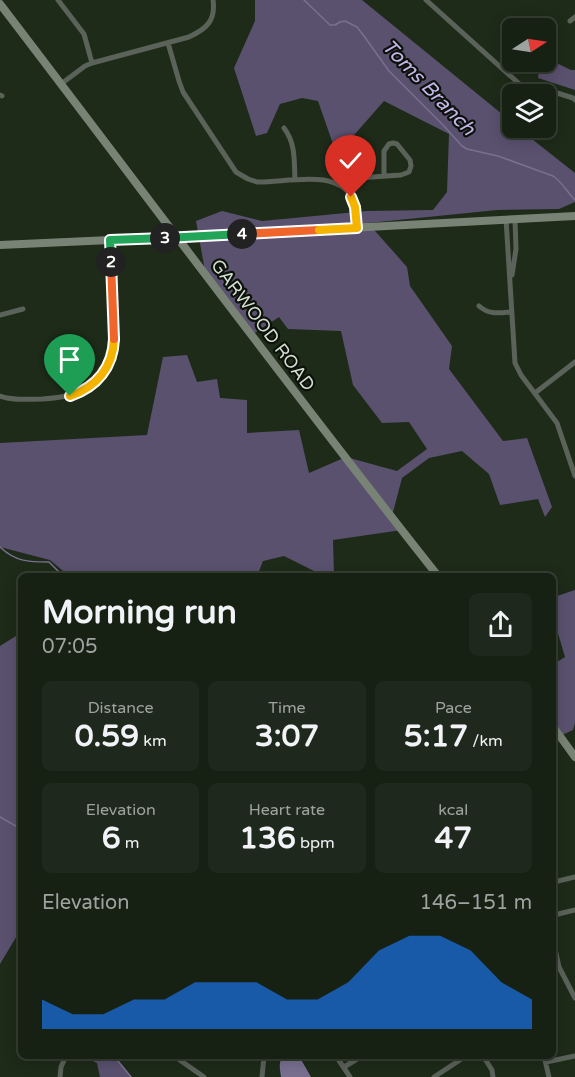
<!DOCTYPE html>
<meta charset="utf-8">
<style>
:root{--surface:#162013;--page:#1f281c;--text:#f1f3f6;--muted:#9ea3a0;--line:#353e33;--accent:#1a73e8}
body{margin:0;font-family:"Varela Round",sans-serif;background:var(--page);color:var(--text);height:100vh;display:flex;flex-direction:column;font-size:22px;white-space:nowrap}
*{box-sizing:border-box;margin:0}
p{font-size:20px;color:var(--muted)}
.icon{flex:none;width:33px;height:33px;fill:none;stroke:currentColor;stroke-width:2;stroke-linecap:round;stroke-linejoin:round}
.map{position:relative;flex:1;overflow:hidden}
.panel{position:absolute;left:18px;top:573px;width:538px;height:486px;display:flex;flex-direction:column;background:var(--surface);border-radius:9px;box-shadow:0 3px 15px #0003,0 0 0 2px var(--line)}
.panel>*{flex:none}
.needle{width:39px;rotate:78deg}
.fabs{position:absolute;left:502px;top:18px;display:grid;gap:12px}
.fabs a{display:grid;place-items:center;width:54px;height:54px;border-radius:9px;background:var(--surface);box-shadow:0 3px 15px #0003,0 0 0 2px var(--line);font-size:30px}
.pin{position:absolute;display:grid;place-items:center;width:51px;height:51px;color:#fff;margin:-62px -26px;border-radius:50% 50% 50% 0;rotate:-45deg;box-shadow:0 0 6px #0007}
.pin .icon{rotate:45deg}
.km{position:absolute;width:30px;height:30px;margin:-15px;border-radius:50%;background:#222;color:#fff;font-size:16px;line-height:30px;text-align:center}
.round{display:grid;place-items:center;flex:none;width:63px;height:63px;border-radius:9px;background:var(--page)}
.headline{display:flex;align-items:center;justify-content:space-between;height:102px;padding:0 24px}
h1{font-size:33px;font-weight:700;line-height:45px}
.metrics{display:grid;grid-template-columns:repeat(3,1fr);gap:9px;height:102px;padding:6px 24px}
.metrics div{display:grid;align-content:center;border-radius:9px;background:var(--page);text-align:center}
.metrics b{font-size:30px;font-weight:700}
.metrics small{font-size:16px;font-weight:400}
.metrics p{font-size:16px}
.chart{height:168px;padding:12px 24px}
.chart p{display:flex;justify-content:space-between}
.chart svg{width:100%;height:108px;margin-top:6px;fill:var(--accent);opacity:.7}
.map>svg:first-child{display:block}
</style>
<div class="map">
<svg width="575" height="1077" viewBox="0 0 575 1077">
<rect width="100%" height="100%" fill="#1e2b19"/>
<path fill="#5a516f" d="M255,0H362L513,123V128H518L575,173V202L559,209L497,210L368,223L407,267L410,286L452,346L449,369L503,441L527,438L552,507L545,517L538,499L500,505L489,474L462,451L429,458L402,478L392,516L402,530L333,540L334,576H324L284,556L263,561L257,576H69L50,560L0,547V443L147,435L163,357L187,355L197,382L217,379L220,398L247,400V433L299,430L309,473L346,457L397,471L427,449L409,422L382,423L353,385L341,331L288,329L279,317L250,336L206,276L196,221L222,211L262,221L367,211L433,210L447,192L449,134L384,101L347,143L333,144L318,101L302,98L280,104L267,133L256,136L234,68L255,21Z
M546,58L571,70H575V90L538,78L540,62H546Z
M575,590V723L573,730L558,737L554,732V664L565,657L554,620V597Z
M21,629V929L0,964V646L16,636Z
M83,1056H114L132,1077H100L97,1063Z"/>
<path fill="#797090" d="M283,1056H299L311,1077H281C280,1070 278,1062 283,1056Z"/>
<g fill="none" stroke-linecap="round" stroke-linejoin="round">
<path stroke="#797090" stroke-width="1.5" d="M304,0L330,25H335L340,22L345,21L357,27L364,36L389,71L444,126L462,146L467,149L498,156L553,176C562,182 567,192 575,200
M0,547C16,562 29,562 49,562L63,576
M0,817L21,829
M114,1056L131,1077"/>
<path stroke="#5b6259" stroke-width="5" d="M58,0L84,34L92,63
M426,0L525,89L554,92L573,98L575,100
M570,21L575,17
M168,43L179,81L183,92L236,172L248,179L257,182C285,183 339,167 353,200C356,208 356,219 357,228
M61,84L85,66L92,63L189,37C206,29 216,21 213,0
M0,95L2,96
M284,128C296,144 294,161 295,180
M345,188L353,180L358,178L401,175L409,172L411,166L410,160L397,144L393,143L389,144L384,151V175
M506,219L515,363L521,375L557,423L575,476
M512,275L516,249L515,219
M479,306C489,315 499,313 511,312
M0,315L23,309
M535,393L575,362
M0,396C14,401 28,399 42,399C82,397 111,385 114,340L110,240
M554,882L575,877
M554,915L575,910
M554,944L559,967L575,998
M174,1056L204,1077
M336,1056L350,1077
M483,1056L492,1070L493,1077
M544,1056L549,1077
M546,1062L575,1056
M344,1067L362,1056
M60,1077L61,1067L66,1056
M262,1077L264,1056
M434,1077L466,1056"/>
<path stroke="#798375" stroke-width="8" d="M0,4C146,195 289,388 438,576
M0,245L177,237L575,216
M554,728L575,757"/>
</g>
<g fill="none" stroke-linecap="round" stroke-linejoin="round">
<g stroke="#fff" stroke-width="12">
<path id="split-1" d="M70,396C97,387 113,367 114,339"/>
</g>
<g stroke="#fff" stroke-width="12">
<path id="split-2" d="M111,262L114,339"/>
</g>
<g stroke="#fff" stroke-width="12">
<path id="split-3" d="M111,262L110,240L165,238"/>
</g>
<g stroke="#fff" stroke-width="12">
<path id="split-4" d="M165,238L242,234"/>
</g>
<g stroke="#fff" stroke-width="12">
<path id="split-5" d="M242,234L319,230"/>
</g>
<g stroke="#fff" stroke-width="12">
<path id="split-6" d="M319,230L357,228L355,207L351,197"/>
</g>
<use href="#split-1" stroke="#f5b400" stroke-width="8"/>
<use href="#split-2" stroke="#f0652b" stroke-width="8"/>
<use href="#split-3" stroke="#22a559" stroke-width="8"/>
<use href="#split-4" stroke="#22a559" stroke-width="8"/>
<use href="#split-5" stroke="#f0652b" stroke-width="8"/>
<use href="#split-6" stroke="#f5b400" stroke-width="8"/>
</g>
<g text-anchor="middle" stroke-width="4.5" stroke-linejoin="round" paint-order="stroke">
<g font-size="18" fill="#d4ddd1" stroke="#0c120a">
<text transform="translate(263 325) rotate(53)" y="6">GARWOOD ROAD</text>
</g>
<g font-size="20" font-style="italic" fill="#c4b4ec" stroke="#0c120a">
<text transform="translate(429 87) rotate(46)" y="7">Toms Branch</text>
</g>
</g>
</svg>
<div class="fabs">
<a><svg class="needle" viewBox="-14 -14 28 28"><path d="M0-13l5 13h-10z" fill="#e53935"/><path d="M0 13l5-13h-10z" fill="#9ea3a0"/></svg></a>
<a><svg class="icon" aria-label="layers" viewBox="0 0 24 24"><path d="M12 4l9 5-9 5-9-5zM3 14l9 5 9-5"/></svg></a>
</div>
<div class="pin" style="left:70px;top:396px;background:#1e9e55"><svg class="icon" aria-label="arrive" viewBox="0 0 24 24"><path d="M6 21V4h12l-3 4 3 4H6"/></svg></div>
<div class="pin" style="left:351px;top:197px;background:#d93025"><svg class="icon" aria-label="check" viewBox="0 0 24 24"><path d="M5 12l5 5 9-10"/></svg></div>
<b class="km" style="left:111px;top:262px">2</b>
<b class="km" style="left:165px;top:238px">3</b>
<b class="km" style="left:242px;top:234px">4</b>
<section class="panel">
<div class="headline"><div><h1>Morning run</h1><p>07:05</p></div><a class="round"><svg class="icon" aria-label="share" viewBox="0 0 24 24"><path d="M12 15V3M7 8l5-5 5 5M5 13v7h14v-7"/></svg></a></div>
<div class="metrics">
<div><p>Distance</p><b>0.59<small> km</small></b></div>
<div><p>Time</p><b>3:07</b></div>
<div><p>Pace</p><b>5:17<small> /km</small></b></div>
</div>
<div class="metrics">
<div><p>Elevation</p><b>6<small> m</small></b></div>
<div><p>Heart rate</p><b>136<small> bpm</small></b></div>
<div><p>kcal</p><b>47</b></div>
</div>
<div class="chart"><p><span>Elevation</span>146–151 m</p>
<svg viewBox="0 0 160 44" preserveAspectRatio="none"><path d="M0 44V32L10 38L20 38L30 32L40 32L50 25L60 25L70 25L80 32L90 32L100 25L110 12L120 6L130 6L140 12L150 25L160 32V44z"/></svg>
</div>
</section>
</div>
